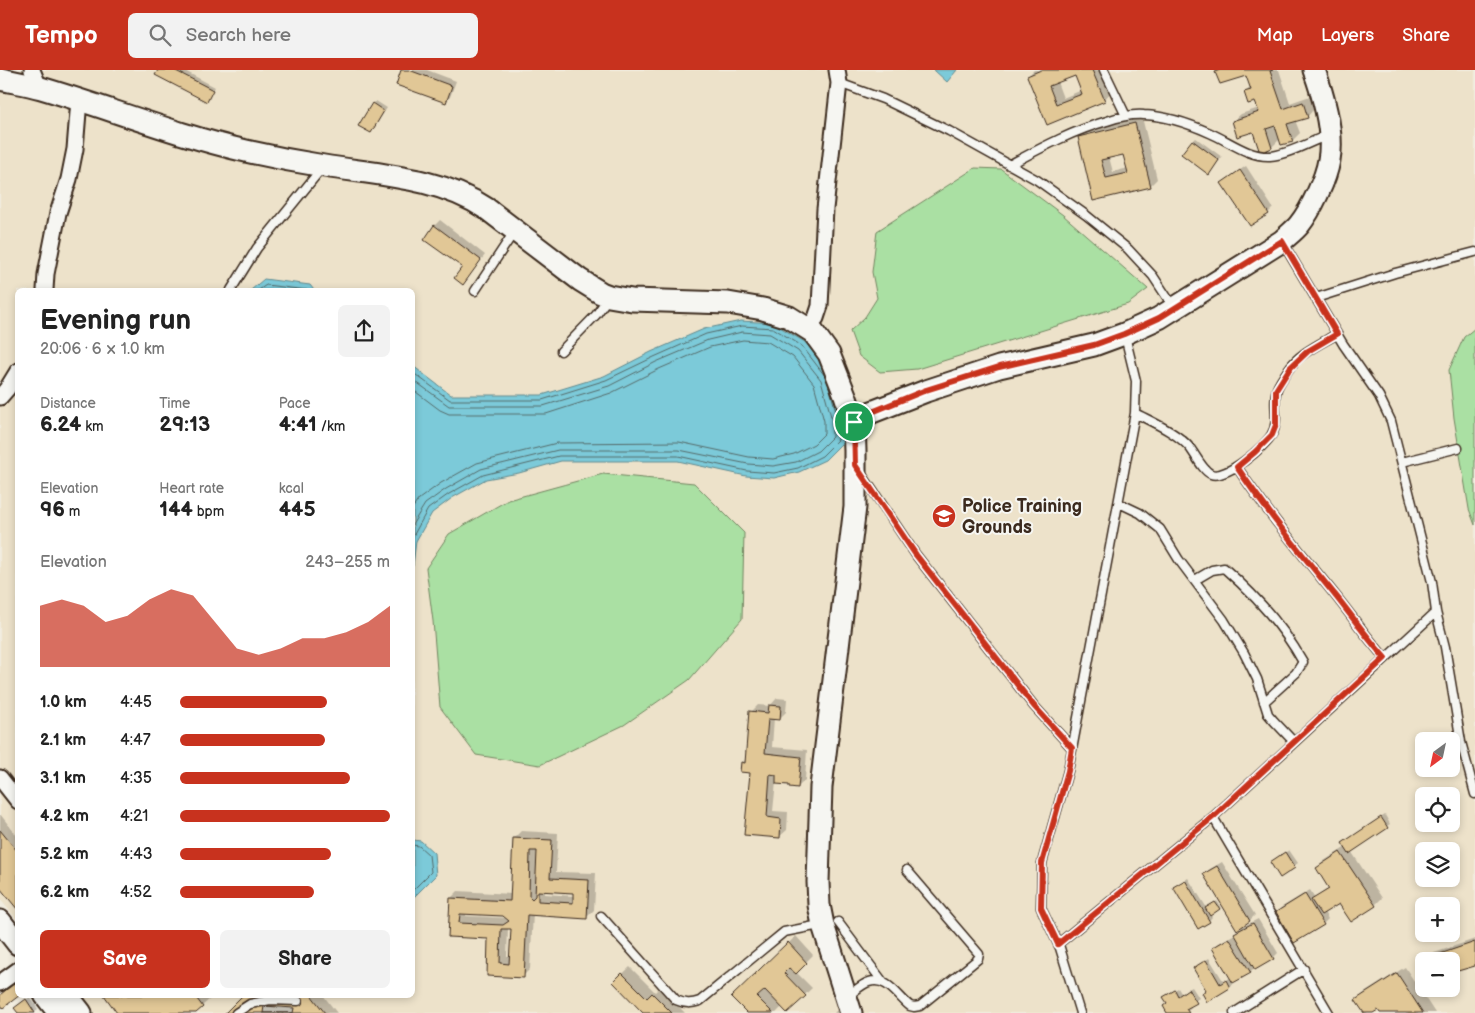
<!DOCTYPE html>
<meta charset="utf-8">
<style>
:root{--surface:#fff;--page:#f2f2f2;--text:#222;--muted:#767676;--accent:#c8321e}
body{margin:0;font-family:"Balsamiq Sans",sans-serif;background:var(--page);color:var(--text);height:100vh;display:flex;flex-direction:column;font-size:19px;white-space:nowrap}
*{box-sizing:border-box;margin:0}
p{font-size:16px;color:var(--muted)}
.icon{flex:none;width:28px;height:28px;fill:none;stroke:currentColor;stroke-width:2;stroke-linecap:round;stroke-linejoin:round}
.map{position:relative;flex:1;overflow:hidden}
.side{position:absolute;left:15px;top:218px;width:400px;height:710px;display:flex;flex-direction:column;background:var(--surface);border-radius:8px;box-shadow:0 2px 8px #0003}
.side>*{flex:none}
.needle{width:32px;rotate:213deg}
.buttons{position:absolute;left:1415px;top:662px;display:grid;gap:10px}
.buttons a{display:grid;place-items:center;width:45px;height:45px;border-radius:8px;background:var(--surface);box-shadow:0 2px 8px #0003;font-size:25px}
.pin{position:absolute;display:grid;place-items:center;width:42px;height:42px;color:#fff;margin:-21px;border:2px solid #fff;border-radius:50%;box-shadow:0 1px 5px #0007}
.round{display:grid;place-items:center;flex:none;width:52px;height:52px;border-radius:8px;background:var(--page)}
.headline{display:flex;align-items:center;justify-content:space-between;height:85px;padding:0 25px}
h1{font-size:28px;font-weight:700;line-height:38px}
.figures{display:grid;grid-template-columns:repeat(3,1fr);gap:8px;height:85px;padding:5px 25px}
.figures div{display:grid;align-content:center}
.figures b{font-size:21px;font-weight:700}
.figures small{font-size:14px;font-weight:400}
.figures p{font-size:14px}
.chart{height:140px;padding:10px 25px}
.chart p{display:flex;justify-content:space-between}
.chart svg{width:100%;height:90px;margin-top:5px;fill:var(--accent);opacity:.7}
.button{display:flex;gap:10px;margin-top:auto;padding:10px 25px}
.button a{flex:1;height:58px;border-radius:8px;background:var(--accent);color:#fff;font-size:20px;font-weight:700;line-height:58px;text-align:center}
.button a+a{background:var(--page);color:var(--text)}
ul{padding:0 25px;list-style:none;font-size:16px}
li{display:grid;grid-template-columns:80px 60px 1fr;align-items:center;height:38px}
li i{height:12px;border-radius:6px;background:var(--accent)}
header{display:flex;align-items:center;gap:30px;box-sizing:border-box;height:70px;padding:0 25px;background:var(--accent);color:#fff}
header strong{font-size:24px}
nav{display:flex;gap:28px;margin-inline-start:auto;font-size:18px}
.search{width:350px;height:45px;background:var(--page);display:flex;align-items:center;gap:12px;box-sizing:border-box;padding:0 18px;border-radius:8px;color:var(--muted);font-size:19px}
.map>svg:first-child{display:block}
</style>
<header>
<strong>Tempo</strong>
<div class="search"><svg class="icon" aria-label="search" viewBox="0 0 24 24"><circle cx="10" cy="10" r="6"/><path d="M15 15l6 6"/></svg>Search here</div>
<nav><a>Map</a><a>Layers</a><a>Share</a></nav>
</header>
<div class="map">
<svg width="1475" height="943" viewBox="0 0 1475 943">
<rect width="100%" height="100%" fill="#f2ede0"/>
<filter id="ink" filterUnits="userSpaceOnUse"><feTurbulence type="fractalNoise" baseFrequency=".02" numOctaves="2"/><feDisplacementMap in="SourceGraphic" scale="10" xChannelSelector="R" yChannelSelector="G"/><feConvolveMatrix kernelMatrix="1 2 1 2 8 2 1 2 1" color-interpolation-filters="sRGB"/></filter>
<g filter="url(#ink)">
<path fill="#ede2ca" fill-rule="evenodd" d="M0,0H1475V943H325L311,925H412V220H18L17,850L0,829ZM1424,671H1451V699H1424ZM1424,726H1451V754H1424ZM1424,781H1451V809H1424ZM1424,836H1451V864H1424ZM1424,891H1451V919H1424Z
M77,925H243L225,943H92Z"/>
<path fill="#aae0a3" stroke="#728560" d="M975,98L1001,99L1063,145L1148,219L1128,234L917,299L880,302L859,286L850,261L865,247L877,228L872,202L877,161Z
M1475,258V455L1469,439L1454,348L1449,300L1464,267Z
M603,404L694,413L744,463L742,549L689,610L624,655L540,695L476,685L440,637L433,551L426,498L449,464L508,430Z"/>
<path fill="#7ccad9" stroke="#628a8e" d="M934,0H957L947,12Z
M264,209L310,215L314,220H251Z
M741,251L773,253L805,272L831,305L843,348V372L825,390L799,402L774,408L746,406L678,391H561L519,403L486,409L452,428L432,443L416,471L413,496V296L451,325H542L604,306L651,282L704,259Z
M413,770L421,771L434,783L436,805L413,828Z"/>
<path fill="#0003" fill-rule="evenodd" d="M159,0H183L215,17L207,30Z
M403,0H427L456,11L450,27L445,32Z
M1034,0H1102L1111,22L1104,30L1048,53L1028,6ZM1075,5L1082,20L1063,28L1057,12Z
M1219,0H1279L1290,33L1310,26L1314,39L1307,47L1295,50L1300,63L1293,70L1282,74L1280,69L1272,77L1254,60L1233,51L1241,44L1259,38L1256,30L1245,22L1251,17L1247,4L1217,2Z
M376,31L387,38L371,62L373,34Z
M1142,47L1157,109L1150,116L1094,129L1079,67L1086,60ZM1124,83L1128,98L1113,102L1109,87Z
M1196,68L1222,87L1212,100L1193,71Z
M1246,96L1273,138L1268,143L1223,113L1228,108Z
M440,150L485,185L463,213L464,197L426,169L435,155Z
M777,628L787,629L786,642L779,649L774,648L772,677L807,680L805,710L798,717L790,714L776,712L773,741L788,742L787,760L779,767L746,764L751,701L742,693L747,688L751,642L758,635L770,636Z
M0,744L18,767V838L0,816Z
M1385,745L1390,754L1351,781L1382,828L1375,835L1340,832L1324,842L1328,849L1323,854L1277,842L1282,837L1310,820L1315,828L1330,817L1317,798L1324,791L1346,777L1347,770Z
M521,761L558,763L556,802L596,803L594,840L587,847L533,844L530,899L523,906L488,905L490,868L449,866L451,828L458,821L512,824L514,768ZM545,820L574,822V826L545,824ZM466,843L504,845L508,848L466,846ZM508,858H512L511,887H507Z
M1289,780L1298,793L1280,806L1271,792Z
M1222,792L1255,845L1250,850L1237,858L1205,804L1210,799Z
M1188,808L1207,838L1217,831L1221,837L1210,844L1212,847L1209,851L1175,817Z
M1258,849L1278,883L1273,888L1255,897L1250,902L1232,912L1233,913L1230,917L1207,930L1206,920L1194,898L1209,888L1224,912L1231,907L1214,878L1219,873L1235,864L1244,855V856Z
M796,866L813,885L796,902L812,918L787,942L782,937L776,943H749L733,927Z
M1475,869V894L1451,891H1430L1429,888L1434,883Z
M630,897L655,922L660,917L685,943H645L614,912Z
M1405,897L1435,943H1381L1378,938L1371,943H1365L1357,930L1364,923Z
M1192,917L1199,928L1189,935L1191,938L1186,943H1169L1168,924L1178,918L1181,923Z
M105,925H206L210,929L194,943H119Z
M245,925H323L337,943H226Z
M30,927L38,939L34,943H19V935Z
M842,935L850,943H834Z"/>
<g fill="none" stroke-linecap="round" stroke-linejoin="round">
<path stroke="#556a69" stroke-width="1" d="M259,220L266,215L307,220
M412,302L450,330H542L606,310L654,287L706,264L742,256L773,258L802,276L825,306
M412,309L449,336H543L609,316L656,292L708,270L742,262L770,264L798,281L821,310L832,350V367L818,381L796,392L773,396L748,394L679,380H558L481,399L446,419L425,434L412,455
M412,319L440,340L449,344H546L611,323L659,299L710,277L743,270L768,272L793,287L814,314L824,351V364L814,374L794,384L773,389L749,387L679,372L557,373L477,393L441,413L419,429L412,439
M412,468L428,439L449,424L483,405L559,386H678L747,401L774,403L798,398L822,386L838,370V349L829,316
M412,775L419,776L429,785L431,802L412,821"/>
</g>
<path fill="#e1c796" stroke="#3b2a1e" fill-rule="evenodd" d="M158,0H174L213,20L207,32L155,5Z
M401,0H409L452,16L446,33L396,15Z
M1041,0H1092L1105,31L1047,55L1027,6ZM1075,6L1082,24L1056,34L1049,16Z
M1220,0H1273L1270,1L1283,39L1303,32L1308,48L1287,54L1293,72L1281,75L1275,56L1266,59L1272,78L1260,83L1253,62L1237,67L1232,51L1259,42L1255,32L1248,34L1244,22L1251,20L1246,6L1220,14L1215,2Z
M372,33L384,41L371,63L358,56Z
M1135,53L1151,117L1093,131L1078,67ZM1123,85L1128,103L1106,108L1101,90Z
M1192,70L1219,90L1209,105L1181,84Z
M1240,100L1269,144L1250,156L1221,113Z
M434,155L481,190L463,215L454,208L462,197L424,170Z
M769,635L781,636L780,650L768,649L765,683L801,687L798,718L789,717V715L776,714V705L770,704L767,747L781,749L780,768L744,765L750,703L740,702L741,692L745,693L749,641L768,643Z
M1381,747L1388,758L1349,784L1342,773Z
M0,760L18,782V840L0,818Z
M513,768L552,770L550,808L589,810L587,849L527,845L524,908L487,906L488,869L448,867L450,828L510,831ZM530,781H537L535,826L532,829L529,826ZM538,821L573,823V833L538,831ZM460,844L503,846L509,851L503,855L459,853ZM501,859H511L509,894L500,893Z
M1285,782L1295,798L1280,808L1270,792Z
M1340,782L1376,836L1351,852L1339,834L1321,845L1311,830L1329,819L1316,798Z
M1217,796L1250,851L1237,860L1203,804Z
M1185,810L1210,852L1198,859L1173,817Z
M1305,824L1324,855L1294,873L1276,842Z
M1215,832L1220,839L1210,846L1205,838Z
M1253,853L1274,889L1255,900L1234,863Z
M1229,868L1251,903L1233,913L1212,878Z
M788,872L807,893L796,904L789,898L784,903L806,926L787,943L765,920L757,927L773,943H747L731,927Z
M1475,872V896L1451,903V891H1429L1428,888Z
M1206,890L1220,914L1226,910L1230,918L1207,932L1202,923L1206,920L1193,898Z
M622,903L647,928L652,923L672,943H643L613,912Z
M1397,903L1423,943H1380L1378,940L1373,943H1364L1355,930Z
M15,912L18,915V925H20L3,938L0,933V925Z
M1188,919L1197,933L1186,939L1189,943H1167L1163,936L1167,933L1163,927L1175,920L1178,926Z
M104,925H194L203,937L196,943H117Z
M243,925H311L325,943H225Z
M26,929L35,943H18L14,938Z
M264,936L294,938L293,943H263Z"/>
<g fill="none" stroke-linecap="round" stroke-linejoin="round">
<g stroke="#3b2a1e" stroke-width="11">
<path id="lane" d="M1104,0L1126,46
M839,13L883,29L949,61L1037,110L1086,145L1128,179L1153,206L1174,238
M1009,95C1041,78 1072,61 1107,51C1119,47 1131,44 1144,45C1167,46 1190,54 1210,63C1229,71 1248,87 1270,86C1287,85 1312,71 1328,65
M1283,173L1343,274L1379,326L1391,351L1432,512L1436,542L1445,577L1461,672L1475,724
M231,220L257,178L322,98
M475,221L514,162
M1316,228L1395,203L1475,182
M561,281L596,245L608,228
M1135,343C1152,352 1178,363 1190,378C1195,384 1203,401 1211,404C1225,410 1265,377 1272,364C1280,351 1272,333 1277,319C1279,313 1285,305 1288,300C1299,283 1320,274 1337,264
M1402,392L1458,378
M1237,397C1267,442 1301,483 1335,525C1352,546 1367,568 1385,588
M861,403L916,485L1034,636L1072,678
M1119,433L1140,443L1160,459L1179,490L1224,550L1244,583L1257,609L1268,644L1274,651L1294,672
M1195,510L1212,500L1224,498C1255,525 1283,556 1303,592L1296,603L1264,632
M1213,747L1329,943
M601,846L676,930C685,934 691,934 700,931L784,862L820,855
M838,852L883,912
M1058,874L1213,747L1436,542
M848,926C855,921 862,914 869,912C887,906 898,927 910,936L914,937L920,936L978,889L979,884L907,800
M236,943L250,934L270,930L298,931
M1080,943L1060,878L1041,838L1042,793L1068,701L1135,343L1136,311L1125,266
M1234,943L1304,899"/>
</g>
<g stroke="#3b2a1e" stroke-width="19">
<path id="street" d="M32,0L39,17
M45,220L46,204L58,143L69,109L75,79L79,30
M807,258L816,248L820,236L825,139L839,13L837,0
M0,327L7,319L18,301
M0,708L18,731
M0,913L18,900"/>
</g>
<g stroke="#3b2a1e" stroke-width="25">
<path id="secondary" d="M0,9C13,12 27,14 41,18C109,38 176,65 246,81C272,87 298,92 324,96C380,105 439,107 487,139L580,210L601,223L609,226L632,230L728,233L763,239L789,247L813,262L829,284L845,325L854,352L855,381V437L821,717L818,812L819,835L823,855L851,943
M854,352L872,342L926,321L999,297L1094,275L1124,264L1159,248L1282,171C1287,166 1294,161 1299,155C1311,140 1326,109 1329,90C1334,63 1323,25 1314,0
M0,851L18,874
M45,925L59,943
M67,925L81,943"/>
</g>
<use href="#lane" stroke="#f6f6f2" stroke-width="8"/>
<use href="#street" stroke="#f6f6f2" stroke-width="15"/>
<use href="#secondary" stroke="#f6f6f2" stroke-width="21"/>
</g>
</g>
<g fill="none" stroke-linecap="round" stroke-linejoin="round" filter="url(#ink)">
<g stroke="#fff" stroke-width="10">
<path id="route" d="M1282,171L1337,264L1308,281L1290,298L1276,320V355L1272,365L1255,382L1237,397C1267,442 1301,483 1335,525C1352,546 1367,568 1385,588L1213,747L1058,874L1041,838L1042,793L1068,701L1072,678L1034,636L916,485L855,395L854,352L872,342L926,320L999,297L1094,275L1124,264L1159,248Z"/>
</g>
<use href="#route" stroke="#c8321e" stroke-width="6"/>
</g>
<defs>
<g id="university-disc" transform="scale(1.25)"><circle r="9.5" fill="#c8321e" stroke="#f6f6f2"/><path d="M0-5L7-2L0 1L-7-2ZM-4 1L0 2.5L4 1V4Q0 6-4 4Z" fill="#fff"/></g>
</defs>
<g fill-rule="evenodd">
<use href="#university-disc" x="944" y="446"/>
</g>
<g text-anchor="middle" stroke-width="4" stroke-linejoin="round" paint-order="stroke">
<g font-size="18" font-weight="bold" fill="#3b2a1e" stroke="#f6f6f2" text-anchor="start">
<text x="962" y="442">Police Training<tspan x="962" dy="21">Grounds</tspan></text>
</g>
</g>
</svg>
<div class="buttons">
<a><svg class="needle" viewBox="-14 -14 28 28"><path d="M0-13l5 13h-10z" fill="#e53935"/><path d="M0 13l5-13h-10z" fill="#767676"/></svg></a>
<a><svg class="icon" aria-label="locate" viewBox="0 0 24 24"><circle cx="12" cy="12" r="6"/><path d="M12 2v4M12 18v4M2 12h4M18 12h4"/></svg></a>
<a><svg class="icon" aria-label="layers" viewBox="0 0 24 24"><path d="M12 4l9 5-9 5-9-5zM3 14l9 5 9-5"/></svg></a>
<a>+</a>
<a>−</a>
</div>
<div class="pin" style="left:854px;top:352px;background:#1e9e55"><svg class="icon" aria-label="arrive" viewBox="0 0 24 24"><path d="M6 21V4h12l-3 4 3 4H6"/></svg></div>
<section class="side">
<div class="headline"><div><h1>Evening run</h1><p>20:06 · 6 × 1.0 km</p></div><a class="round"><svg class="icon" aria-label="share" viewBox="0 0 24 24"><path d="M12 15V3M7 8l5-5 5 5M5 13v7h14v-7"/></svg></a></div>
<div class="figures">
<div><p>Distance</p><b>6.24<small> km</small></b></div>
<div><p>Time</p><b>29:13</b></div>
<div><p>Pace</p><b>4:41<small> /km</small></b></div>
</div>
<div class="figures">
<div><p>Elevation</p><b>96<small> m</small></b></div>
<div><p>Heart rate</p><b>144<small> bpm</small></b></div>
<div><p>kcal</p><b>445</b></div>
</div>
<div class="chart"><p><span>Elevation</span>243–255 m</p>
<svg viewBox="0 0 160 44" preserveAspectRatio="none"><path d="M0 44V14L10 11L20 14L30 22L40 19L50 11L60 6L70 9L80 22L90 35L100 38L110 35L120 30L130 30L140 27L150 22L160 14V44z"/></svg>
</div>
<ul>
<li><b>1.0 km</b>4:45<i style="width:70%"></i></li>
<li><b>2.1 km</b>4:47<i style="width:69%"></i></li>
<li><b>3.1 km</b>4:35<i style="width:81%"></i></li>
<li><b>4.2 km</b>4:21<i style="width:100%"></i></li>
<li><b>5.2 km</b>4:43<i style="width:72%"></i></li>
<li><b>6.2 km</b>4:52<i style="width:64%"></i></li>
</ul>
<div class="button"><a>Save</a><a>Share</a></div>
</section>
</div>
